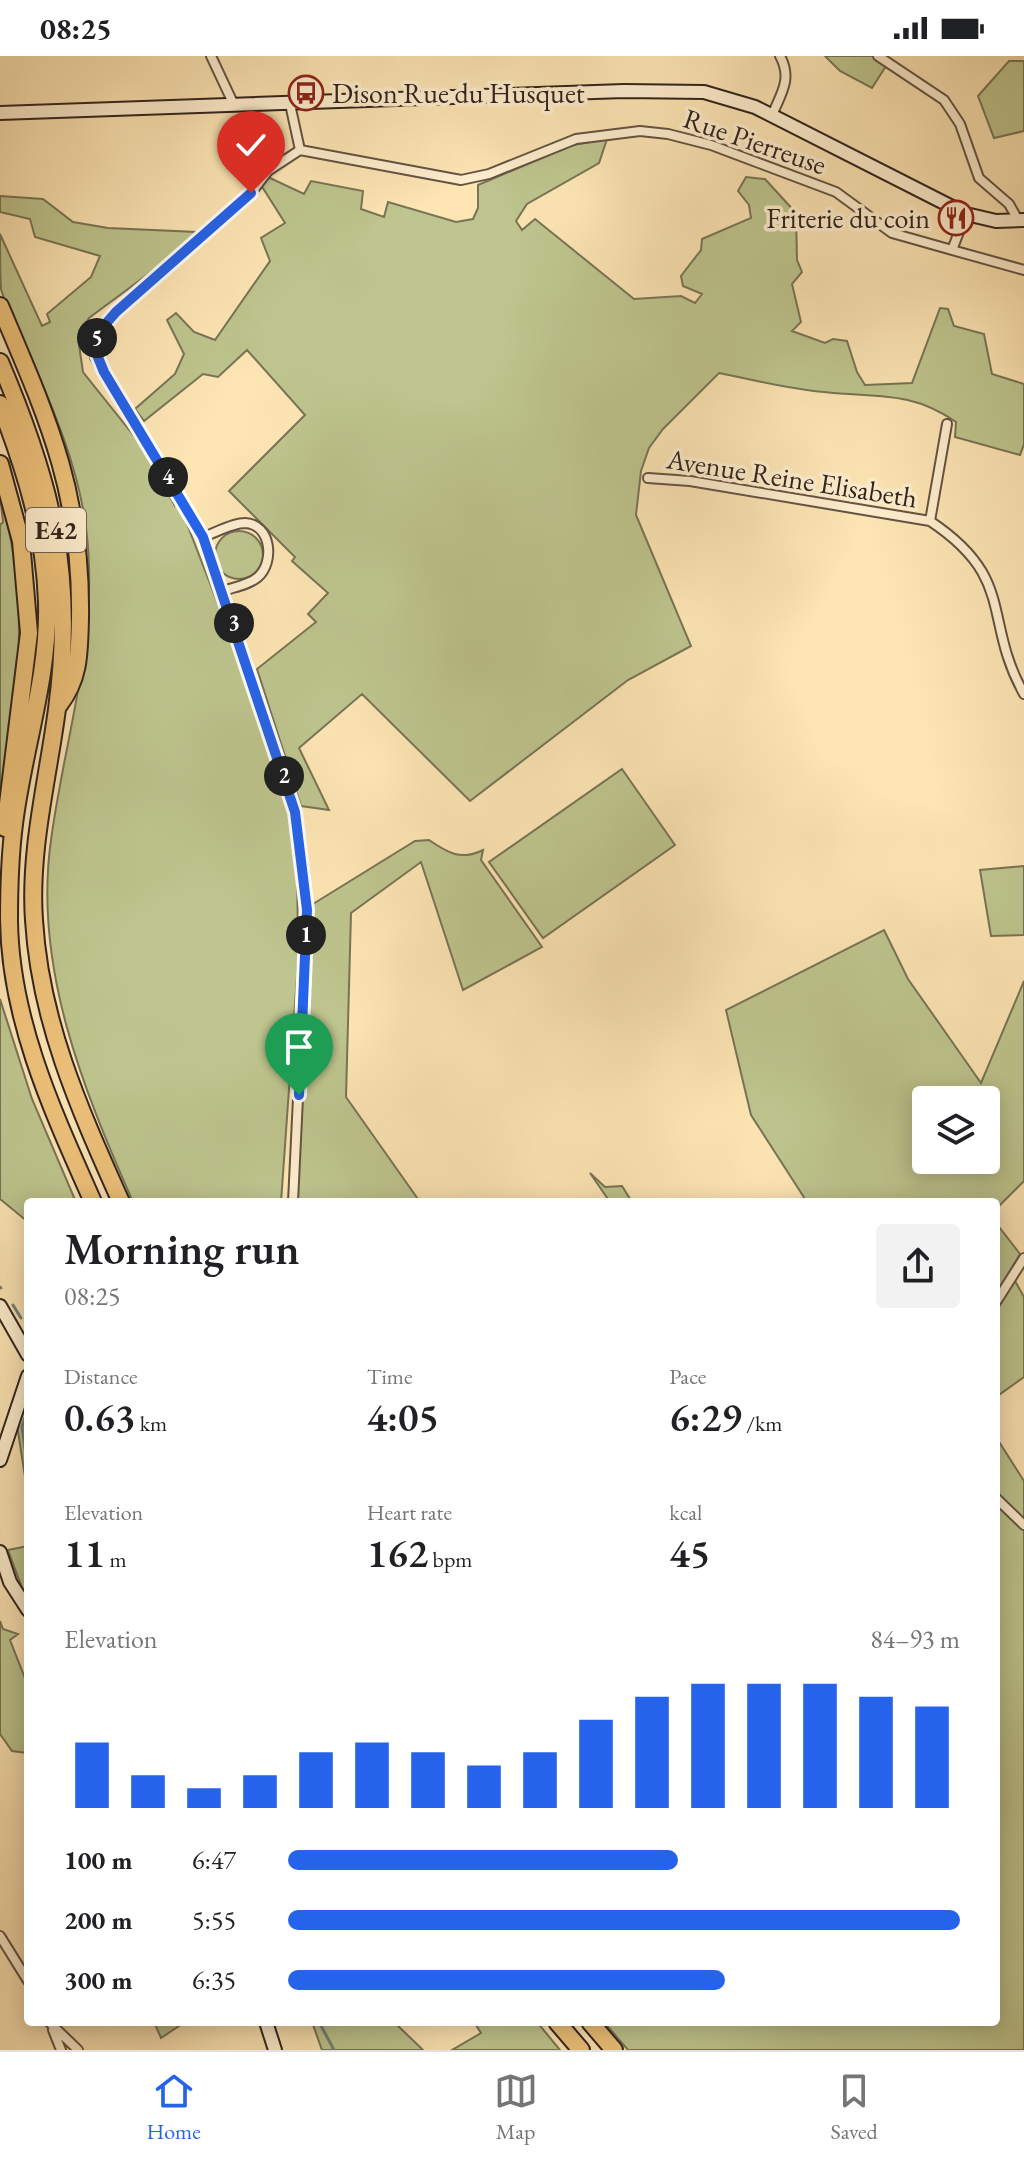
<!DOCTYPE html>
<meta charset="utf-8">
<style>
:root{--surface:#fff;--page:#f2f2f2;--text:#202124;--muted:#757577;--line:#e0e0e0;--accent:#2563eb}
body{margin:0;font-family:"EB Garamond",serif;background:var(--page);color:var(--text);height:100vh;display:flex;flex-direction:column;font-size:30px;white-space:nowrap}
*{box-sizing:border-box;margin:0}
p{font-size:26px;color:var(--muted)}
.icon{flex:none;width:44px;height:44px;fill:none;stroke:currentColor;stroke-width:2;stroke-linecap:round;stroke-linejoin:round}
.map{position:relative;flex:1;overflow:hidden}
.side{position:absolute;left:24px;top:1142px;width:976px;height:828px;display:flex;flex-direction:column;background:var(--surface);border-radius:8px;box-shadow:0 4px 20px #0003}
.side>*{flex:none}
.controls{position:absolute;left:912px;top:1030px;display:grid;gap:16px}
.controls a{display:grid;place-items:center;width:88px;height:88px;border-radius:8px;background:var(--surface);box-shadow:0 4px 20px #0003;font-size:40px}
.pin{position:absolute;display:grid;place-items:center;width:68px;height:68px;color:#fff;margin:-82px -34px;border-radius:50% 50% 50% 0;rotate:-45deg;box-shadow:0 0 8px #0007}
.pin .icon{rotate:45deg}
.km{position:absolute;width:40px;height:40px;margin:-20px;border-radius:50%;background:#222;color:#fff;font-size:22px;line-height:40px;text-align:center}
.round{display:grid;place-items:center;flex:none;width:84px;height:84px;border-radius:8px;background:var(--page)}
.summary{display:flex;align-items:center;justify-content:space-between;height:136px;padding:0 40px}
h1{font-size:44px;font-weight:600;line-height:60px}
.figures{display:grid;grid-template-columns:repeat(3,1fr);gap:12px;height:136px;padding:8px 40px}
.figures div{display:grid;align-content:center}
.figures b{font-size:40px;font-weight:600}
.figures small{font-size:22px;font-weight:400}
.figures p{font-size:22px}
.chart{height:224px;padding:16px 40px}
.chart p{display:flex;justify-content:space-between}
.chart svg{width:100%;height:144px;margin-top:8px;stroke:var(--accent);stroke-width:6}
ul{padding:0 40px;list-style:none;font-size:26px}
li{display:grid;grid-template-columns:128px 96px 1fr;align-items:center;height:60px}
li i{height:20px;border-radius:10px;background:var(--accent)}
.status{display:flex;justify-content:space-between;align-items:center;height:56px;padding:0 40px;background:var(--surface);direction:ltr}
.status svg{height:22px;fill:currentColor}
.tab-bar{display:flex;justify-content:space-around;align-items:center;height:112px;border-top:2px solid var(--line);background:var(--surface);font-size:22px;color:var(--muted)}
.tab-bar a{display:grid;justify-items:center;gap:4px}
.tab-bar .on{color:var(--accent)}
.map>svg:first-child{display:block}
</style>
<div class="status"><b>08:25</b><svg viewBox="0 0 49 12"><path d="M0 12V9h3v3zM5 12V6h3v6zM10 12V3h3v9zM15 12V0h3v12zM26 1h20v11H26zM47 4h2v5h-2z"/></svg></div>
<div class="map">
<svg width="1024" height="1994" viewBox="0 0 1024 1994">
<rect width="100%" height="100%" fill="#fde5b4"/>
<filter id="stains"><feTurbulence type="fractalNoise" baseFrequency=".0025" numOctaves="4"/><feColorMatrix values="0 0 0 0 .2 0 0 0 0 .09 0 0 0 0 .02 0 0 0 .5 -.17"/></filter>
<radialGradient id="worn" r=".72"><stop offset=".6" stop-color="#630" stop-opacity="0"/><stop offset="1" stop-color="#630" stop-opacity=".3"/></radialGradient>
<path fill="#bec58e" stroke="#787456" stroke-width="2" fill-rule="evenodd" d="M825,0H872L886,10L872,32L840,15Z
M1009,5H1024V75L994,82L978,40Z
M607,83L599,107L527,148L516,165L522,174L535,163L634,243L681,240L695,247L702,238L683,230L681,220L701,194L702,183L751,162L749,149L738,135L746,121L765,123L796,157L797,204L802,216L792,228L801,266L792,275L825,287L833,283L847,285L857,316L865,329L912,327L940,252L948,253L954,270L984,278L992,318L1024,328V388L1020,399L955,381L956,366C910,334 876,342 824,336C789,333 754,324 719,317L663,373L649,392L641,415L636,459L691,590L628,624L470,745L362,638L299,692L329,754L301,750L257,613L316,566L308,558L328,537L292,505L295,501L229,435L305,359L247,294L218,321L203,318L144,365L135,353L175,318L184,298L167,264L176,257L194,276L215,284L270,205L261,182L285,167L261,129L268,121L304,138L311,125L363,135L361,153L384,161L388,146L456,166L473,163L478,152V129L573,89Z
M0,140L43,143L73,166L108,172L196,176L178,196L89,262L78,282L83,316L142,390L175,450L179,447L248,626L286,746L297,796L298,906L281,1146H133C83,1033 33,910 51,784C65,679 100,580 86,472C78,409 52,351 28,294C19,274 6,253 1,233C0,217 0,195 0,178L42,270L50,266L47,258L91,221L100,200L35,181L30,163L0,156Z
M0,440C30,538 20,641 0,739V469L3,466Z
M215 499a24 24 0 1 1 48 0a24 24 0 1 1-48 0Z
M622,713L675,789L543,882L489,806Z
M429,784C448,797 461,805 483,794L481,804L542,891L463,934L421,806L351,857L346,1041L420,1146H295L313,848L415,785Z
M1024,810V879L991,880L980,814Z
M884,874L908,923L981,1027L1024,925V1125L996,1153V1146H807L751,1059L726,954ZM986,1044V1104H926V1044Z
M0,943L32,1043L76,1146H28V1166L0,1143Z
M590,1117L605,1131L622,1130L632,1146H610Z
M996,1167L1020,1198L996,1239Z
M1015,1225L1024,1241V1321L996,1341V1252Z
M28,1345V1440L17,1369Z
M996,1381L1024,1425V1466L996,1439Z
M996,1448L1024,1474V1994H628L604,1966H996Z
M28,1490V1535L24,1537L8,1494Z
M0,1565L3,1573L18,1578L10,1584L28,1630V1697L12,1695L0,1678Z
M154,1966H185L161,1982Z
M312,1966H394L423,1994H322Z
M474,1966H537L560,1994H452L481,1977Z"/>
<g fill="none" stroke-linecap="round" stroke-linejoin="round">
<path stroke="#758079" stroke-width="3" d="M0,1231L1,1232
M13,1249L21,1262
M28,1354L22,1371L28,1413
M319,1966L334,1994"/>
<g stroke="#645444" stroke-width="12">
<path id="street" d="M211,0L234,49
M878,0L944,44L960,68L979,122L1009,148L1018,164
M290,48L300,94L268,115L251,137L116,256C103,270 92,282 95,301L203,481L295,756L307,854L293,1146
M773,57C782,36 792,22 780,0
M300,94L461,124L489,118L576,83L640,75L668,78L711,89L836,136L892,177L952,194
M966,158L952,194L1024,214
M648,422L690,425L930,465C1017,523 982,563 1024,638
M930,465L947,368
M203,481C215,477 232,467 245,467C271,468 275,506 258,521C249,529 234,531 223,535
M996,1246L1024,1202
M996,1442L1024,1469
M0,1880L28,1925
M49,1966L78,1994
M53,1974L61,1994"/>
</g>
<g stroke="#31241e" stroke-width="16">
<path id="secondary" d="M0,57L624,35L704,36L755,51L966,158L996,165L1024,164
M0,1250L28,1299
M0,1404L28,1320
M0,1496L10,1526L28,1554
M266,1966L275,1994"/>
</g>
<g stroke="#31241e" stroke-width="20">
<path id="highway" d="M0,250C48,363 82,437 80,562C79,596 80,622 59,649
M0,306C52,428 75,520 57,653C48,722 29,794 34,864C40,966 80,1054 121,1146
M0,348C25,413 45,476 47,547C49,622 23,694 14,768C10,799 9,832 9,864C10,964 53,1056 93,1146
M0,408L21,485L29,577L5,772
M557,1966L581,1994
M590,1966L614,1994"/>
</g>
<use href="#street" stroke="#feeece" stroke-width="8"/>
<use href="#secondary" stroke="#feeece" stroke-width="12"/>
<use href="#highway" stroke="#eec27a" stroke-width="16"/>
</g>
<g fill="none" stroke-linecap="round" stroke-linejoin="round">
<g stroke="#fff" stroke-width="16">
<path id="route" d="M251,137L116,256L102,272L93,289L104,316L203,481L295,756L307,854L299,1039"/>
</g>
<use href="#route" stroke="#2563eb" stroke-width="10"/>
</g>
<defs>
<g id="bus-ring" transform="scale(1.8)"><circle r="9.5" fill="#feeece" stroke="#8f2418" stroke-width="1.5"/><path d="M-5-6H5V4H4V6H2V4H-2V6H-4V4H-5ZM-3.5-4V0h7V-4ZM-3.5 1.2v1.5H-2V1.2ZM2 1.2v1.5H3.5V1.2Z" fill="#8f2418"/></g>
<g id="restaurant-ring" transform="scale(1.8)"><circle r="9.5" fill="#feeece" stroke="#8f2418" stroke-width="1.5"/><path d="M-5-6h1v4h1v-4h1v4h1v-4h1v5L-1.5 .5V6h-2V.5L-5-1ZM5-6V6H3V1.5H1.5Q1.5-4 5-6Z" fill="#8f2418"/></g>
</defs>
<g fill-rule="evenodd">
<use href="#bus-ring" x="306" y="37"/>
<use href="#restaurant-ring" x="956" y="162"/>
</g>
<g text-anchor="middle" stroke-width="7" stroke-linejoin="round" paint-order="stroke">
<rect fill="#feeece" stroke="#6e6153" stroke-width="2" x="26" y="452" width="60" height="44" rx="6"/>
<g font-size="26" font-weight="bold" fill="#31241e">
<text x="56" y="483">E42</text>
</g>
<g font-size="28" fill="#31241e" stroke="#feeece" text-anchor="start">
<text x="332" y="47">Dison Rue du Husquet</text>
<text x="930" y="172" text-anchor="end">Friterie du coin</text>
</g>
<g font-size="28" fill="#31241e" stroke="#feeece">
<text transform="translate(755 85) rotate(19)" y="10">Rue Pierreuse</text>
<text transform="translate(792 422) rotate(9)" y="10">Avenue Reine Elisabeth</text>
</g>
</g>
<rect width="100%" height="100%" filter="url(#stains)"/>
<rect width="100%" height="100%" fill="url(#worn)"/>
</svg>
<div class="controls">
<a><svg class="icon" aria-label="layers" viewBox="0 0 24 24"><path d="M12 4l9 5-9 5-9-5zM3 14l9 5 9-5"/></svg></a>
</div>
<div class="pin" style="left:299px;top:1039px;background:#1e9e55"><svg class="icon" aria-label="arrive" viewBox="0 0 24 24"><path d="M6 21V4h12l-3 4 3 4H6"/></svg></div>
<div class="pin" style="left:251px;top:137px;background:#d93025"><svg class="icon" aria-label="check" viewBox="0 0 24 24"><path d="M5 12l5 5 9-10"/></svg></div>
<b class="km" style="left:306px;top:879px">1</b>
<b class="km" style="left:284px;top:720px">2</b>
<b class="km" style="left:234px;top:567px">3</b>
<b class="km" style="left:168px;top:421px">4</b>
<b class="km" style="left:97px;top:282px">5</b>
<section class="side">
<div class="summary"><div><h1>Morning run</h1><p>08:25</p></div><a class="round"><svg class="icon" aria-label="share" viewBox="0 0 24 24"><path d="M12 15V3M7 8l5-5 5 5M5 13v7h14v-7"/></svg></a></div>
<div class="figures">
<div><p>Distance</p><b>0.63<small> km</small></b></div>
<div><p>Time</p><b>4:05</b></div>
<div><p>Pace</p><b>6:29<small> /km</small></b></div>
</div>
<div class="figures">
<div><p>Elevation</p><b>11<small> m</small></b></div>
<div><p>Heart rate</p><b>162<small> bpm</small></b></div>
<div><p>kcal</p><b>45</b></div>
</div>
<div class="chart"><p><span>Elevation</span>84–93 m</p>
<svg viewBox="0 0 160 44" preserveAspectRatio="none"><path d="M5 44V24M15 44V34M25 44V38M35 44V34M45 44V27M55 44V24M65 44V27M75 44V31M85 44V27M95 44V17M105 44V10M115 44V6M125 44V6M135 44V6M145 44V10M155 44V13"/></svg>
</div>
<ul>
<li><b>100 m</b>6:47<i style="width:58%"></i></li>
<li><b>200 m</b>5:55<i style="width:100%"></i></li>
<li><b>300 m</b>6:35<i style="width:65%"></i></li>
</ul>
</section>
</div>
<nav class="tab-bar">
<a class="on"><svg class="icon" aria-label="home" viewBox="0 0 24 24"><path d="M3 11l9-7 9 7M6 9v11h12V9"/></svg>Home</a>
<a><svg class="icon" aria-label="map" viewBox="0 0 24 24"><path d="M3 6l6-2 6 2 6-2v14l-6 2-6-2-6 2zM9 4v14M15 6v14"/></svg>Map</a>
<a><svg class="icon" aria-label="saved" viewBox="0 0 24 24"><path d="M7 4h10v16l-5-4-5 4z"/></svg>Saved</a>
</nav>
